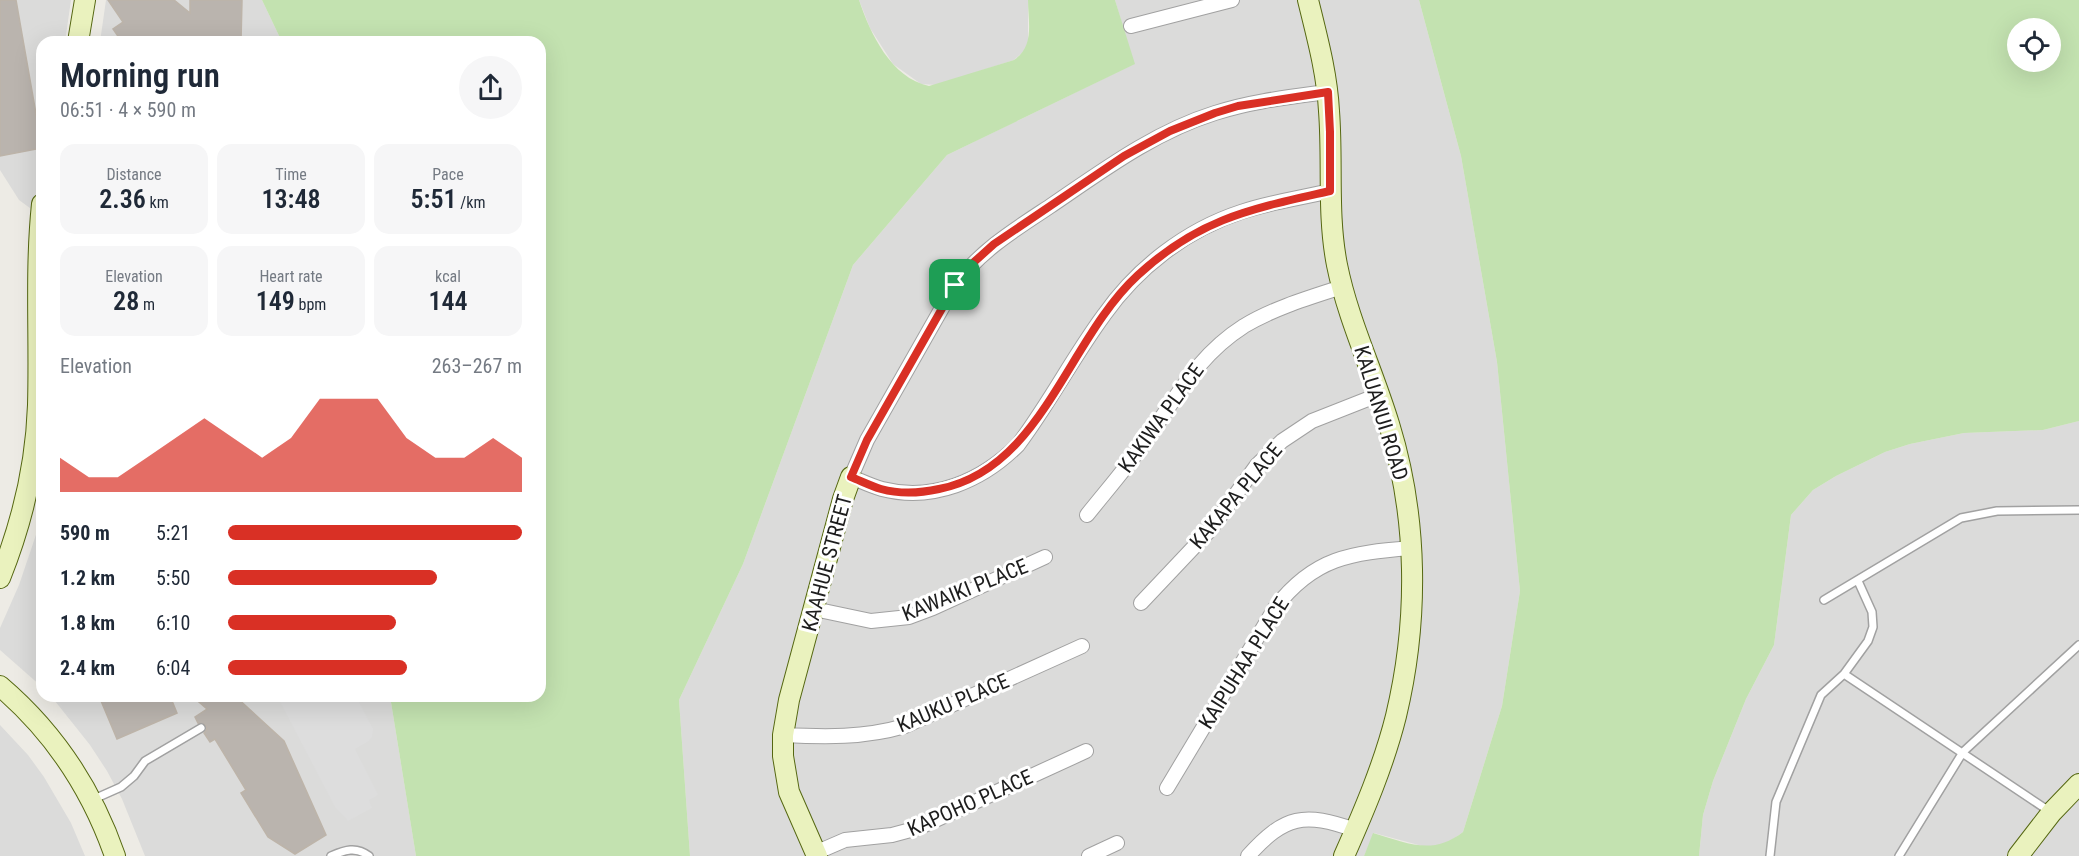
<!DOCTYPE html>
<meta charset="utf-8">
<style>
:root{--surface:#fff;--page:#f6f6f7;--text:#1f2937;--muted:#747a83;--accent:#d93025}
body{margin:0;font-family:"Roboto Condensed",sans-serif;background:var(--page);color:var(--text);height:100vh;display:flex;flex-direction:column;font-size:22px;white-space:nowrap}
*{box-sizing:border-box;margin:0}
p{font-size:20px;color:var(--muted)}
.icon{flex:none;width:33px;height:33px;fill:none;stroke:currentColor;stroke-width:2;stroke-linecap:round;stroke-linejoin:round}
.map{position:relative;flex:1;overflow:hidden}
.sheet{position:absolute;left:36px;top:36px;width:510px;height:666px;display:flex;flex-direction:column;background:var(--surface);border-radius:18px;box-shadow:0 6px 24px #0002}
.sheet>*{flex:none}
.controls{position:absolute;left:2007px;top:18px;display:grid;gap:12px}
.controls a{display:grid;place-items:center;width:54px;height:54px;border-radius:50%;background:var(--surface);box-shadow:0 6px 24px #0002;font-size:30px}
.pin{position:absolute;display:grid;place-items:center;width:51px;height:51px;color:#fff;margin:-26px;border-radius:12px;box-shadow:0 3px 9px #0006}
.round{display:grid;place-items:center;flex:none;width:63px;height:63px;border-radius:32px;background:var(--page)}
.head{display:flex;align-items:center;justify-content:space-between;height:102px;padding:0 24px}
h1{font-size:33px;font-weight:600;line-height:45px}
.stats{display:grid;grid-template-columns:repeat(3,1fr);gap:9px;height:102px;padding:6px 24px}
.stats div{display:grid;align-content:center;border-radius:15px;background:var(--page);text-align:center}
.stats b{font-size:26px;font-weight:600}
.stats small{font-size:16px;font-weight:400}
.stats p{font-size:16px}
.chart{height:168px;padding:12px 24px}
.chart p{display:flex;justify-content:space-between}
.chart svg{width:100%;height:108px;margin-top:6px;fill:var(--accent);opacity:.7}
ul{padding:0 24px;list-style:none;font-size:20px}
li{display:grid;grid-template-columns:96px 72px 1fr;align-items:center;height:45px}
li i{height:15px;border-radius:8px;background:var(--accent)}
.map>svg:first-child{display:block}
</style>
<div class="map">
<svg width="2079" height="856" viewBox="0 0 2079 856">
<rect width="100%" height="100%" fill="#edebe5"/>
<path fill="#dbdbda" d="M0,0H71L65,42H42V159L34,211L19,200L0,170Z
M106,0H262L282,42H100Z
M859,0H1028V40L1026,49L1014,60L936,85L921,84L893,64L870,28Z
M1115,0H1419L1461,156L1497,362L1520,591L1502,706L1463,832L1446,844L1426,847L1374,833L1364,856H690L679,700L743,564L853,265L947,155L1134,64Z
M2079,421V856H1699L1703,815L1713,781L1746,699L1774,645L1791,515L1813,490L1836,476L1885,452L1910,444L1964,433L2043,430Z
M42,517V687L0,650V628L19,585Z
M51,696H390L416,856H145L122,799L107,771L90,745Z
M0,725L28,755L44,777L71,823L85,856H0Z"/>
<path fill="#c3e2b0" fill-rule="evenodd" d="M262,0H859C870,33 891,78 929,86L1014,60C1035,46 1028,22 1028,0H1115L1135,64L947,155L853,265L743,564L679,700L690,856H416L390,696H540V42H282Z
M1419,0H2079V421L2043,430L1964,433L1910,444L1885,452L1836,476L1813,490L1791,515L1774,645L1746,699L1713,781L1703,815L1699,856H1364L1373,833C1408,843 1432,856 1463,832L1502,706L1520,591L1497,362L1461,156ZM2018,28H2050V62H2018Z"/>
<path fill="#ddd" d="M277,696H356L373,729L372,737L369,741L355,749L378,795L369,800L372,808L348,821L335,807Z"/>
<path fill="#bab4ae" stroke="#bdb4a9" stroke-width="1.5" d="M0,0H16L42,148L0,156Z
M108,0H174L190,13V0H242L241,42H122L113,29L123,22Z
M99,696H170L177,713L117,739Z
M192,696H235L284,741L326,835L295,854L268,837L241,793L246,790L215,739L210,742L204,733L207,729L205,725L198,723L195,717L207,709Z"/>
<g fill="none" stroke-linecap="round" stroke-linejoin="round">
<g stroke="#a1a1a1" stroke-width="10">
<path id="lane" d="M1824,600L1961,518L1997,511L2079,510
M1844,674L2049,811
M94,799L121,787L134,776L145,761L201,728
M331,856C345,850 356,846 369,856
M1770,856L1776,802L1821,695L1844,674L1868,641L1873,627L1872,612L1858,581
M1899,856L1963,752L2079,645"/>
</g>
<g stroke="#a1a1a1" stroke-width="16">
<path id="street" d="M1131,26L1232,0
M1327,92C1290,97 1252,101 1215,113C1154,132 1102,171 1049,207C1014,230 980,251 955,285L867,440L851,477C861,481 871,486 882,489C933,502 982,481 1018,445C1049,404 1073,357 1104,315C1137,268 1186,230 1241,212C1270,202 1301,198 1330,191
M1087,515C1107,490 1128,466 1146,440C1177,397 1197,356 1244,326C1274,308 1308,298 1342,287
M1141,603L1210,530L1257,465L1282,441L1312,421L1378,395
M814,609L871,621L909,617L933,608L1045,557
M783,735C825,737 864,738 905,726L1082,646
M1167,788L1275,608C1314,557 1351,553 1411,548
M815,853L845,840L892,835L918,828L1086,751
M1089,856L1117,843
M1248,856C1285,815 1304,812 1355,830"/>
</g>
<g stroke="#556711" stroke-width="22">
<path id="secondary" d="M1308,0C1317,37 1327,73 1329,111C1333,163 1327,214 1337,265C1348,320 1373,371 1389,424C1418,518 1419,620 1396,716C1384,764 1364,811 1344,856
M78,42L85,0
M0,578C22,523 36,465 38,405C40,338 35,271 42,204
M0,686C54,732 92,790 115,856
M817,856L789,792L783,756V735L789,700L843,499L851,477
M2018,856L2052,812L2079,784"/>
</g>
<use href="#lane" stroke="#fff" stroke-width="7"/>
<use href="#street" stroke="#fff" stroke-width="14"/>
<use href="#secondary" stroke="#eaf2be" stroke-width="20"/>
</g>
<g fill="none" stroke-linecap="round" stroke-linejoin="round">
<g stroke="#fff" stroke-width="12">
<path id="route" d="M1328,92L1330,132V191C1251,209 1200,218 1138,275C1067,340 1042,469 939,489C921,493 899,494 881,489C871,486 861,481 851,477L867,440L948,298L974,262L994,244L1124,156L1170,131L1215,113L1238,106Z"/>
</g>
<use href="#route" stroke="#d93025" stroke-width="8"/>
</g>
<g text-anchor="middle" stroke-width="6" stroke-linejoin="round" paint-order="stroke">
<g font-size="21" fill="#1d1d1d" stroke="#fff">
<text transform="translate(1381 413) rotate(73)" y="7">KALUANUI ROAD</text>
<text transform="translate(1161 418) rotate(-54)" y="7">KAKIWA PLACE</text>
<text transform="translate(1236 496) rotate(-50)" y="7">KAKAPA PLACE</text>
<text transform="translate(827 563) rotate(-75)" y="7">KAAHUE STREET</text>
<text transform="translate(965 590) rotate(-22)" y="7">KAWAIKI PLACE</text>
<text transform="translate(1244 663) rotate(-58)" y="7">KAIPUHAA PLACE</text>
<text transform="translate(953 703) rotate(-23)" y="7">KAUKU PLACE</text>
<text transform="translate(970 803) rotate(-24)" y="7">KAPOHO PLACE</text>
</g>
</g>
</svg>
<div class="controls">
<a><svg class="icon" aria-label="locate" viewBox="0 0 24 24"><circle cx="12" cy="12" r="6"/><path d="M12 2v4M12 18v4M2 12h4M18 12h4"/></svg></a>
</div>
<div class="pin" style="left:955px;top:285px;background:#1e9e55"><svg class="icon" aria-label="arrive" viewBox="0 0 24 24"><path d="M6 21V4h12l-3 4 3 4H6"/></svg></div>
<section class="sheet">
<div class="head"><div><h1>Morning run</h1><p>06:51 · 4 × 590 m</p></div><a class="round"><svg class="icon" aria-label="share" viewBox="0 0 24 24"><path d="M12 15V3M7 8l5-5 5 5M5 13v7h14v-7"/></svg></a></div>
<div class="stats">
<div><p>Distance</p><b>2.36<small> km</small></b></div>
<div><p>Time</p><b>13:48</b></div>
<div><p>Pace</p><b>5:51<small> /km</small></b></div>
</div>
<div class="stats">
<div><p>Elevation</p><b>28<small> m</small></b></div>
<div><p>Heart rate</p><b>149<small> bpm</small></b></div>
<div><p>kcal</p><b>144</b></div>
</div>
<div class="chart"><p><span>Elevation</span>263–267 m</p>
<svg viewBox="0 0 160 44" preserveAspectRatio="none"><path d="M0 44V30L10 38L20 38L30 30L40 22L50 14L60 22L70 30L80 22L90 6L100 6L110 6L120 22L130 30L140 30L150 22L160 30V44z"/></svg>
</div>
<ul>
<li><b>590 m</b>5:21<i style="width:100%"></i></li>
<li><b>1.2 km</b>5:50<i style="width:71%"></i></li>
<li><b>1.8 km</b>6:10<i style="width:57%"></i></li>
<li><b>2.4 km</b>6:04<i style="width:61%"></i></li>
</ul>
</section>
</div>
